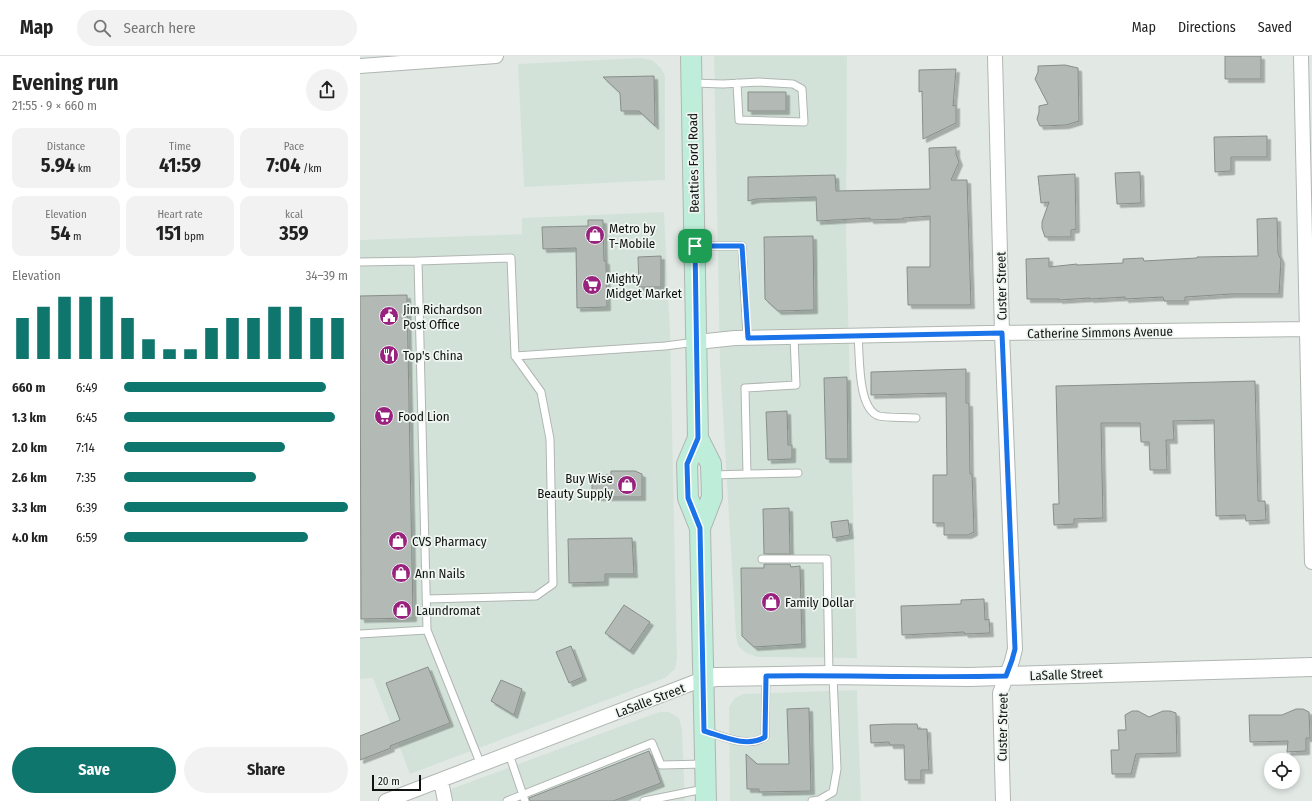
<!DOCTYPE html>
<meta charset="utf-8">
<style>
:root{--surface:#fff;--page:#f2f2f2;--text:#222;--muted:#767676;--line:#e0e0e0;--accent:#0f766e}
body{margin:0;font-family:"Fira Sans Condensed",sans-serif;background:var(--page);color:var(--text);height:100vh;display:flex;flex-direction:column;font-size:15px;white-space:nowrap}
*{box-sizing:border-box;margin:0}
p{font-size:13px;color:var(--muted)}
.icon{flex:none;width:22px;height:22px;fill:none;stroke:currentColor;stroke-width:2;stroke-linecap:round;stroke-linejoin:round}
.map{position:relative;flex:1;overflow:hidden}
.side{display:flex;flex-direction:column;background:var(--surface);width:360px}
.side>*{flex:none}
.tools{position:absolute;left:904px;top:697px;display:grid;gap:8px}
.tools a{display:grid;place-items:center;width:36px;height:36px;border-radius:50%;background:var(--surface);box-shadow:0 2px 6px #0003;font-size:20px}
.scale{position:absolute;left:12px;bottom:10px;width:49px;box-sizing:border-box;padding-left:4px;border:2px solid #111312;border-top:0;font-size:11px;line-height:14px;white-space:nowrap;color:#111312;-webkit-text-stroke:3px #eff6f2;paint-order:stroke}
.pin{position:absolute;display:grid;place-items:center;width:34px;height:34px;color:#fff;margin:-17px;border-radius:8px;box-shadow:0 2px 6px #0006}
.round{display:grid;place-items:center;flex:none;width:42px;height:42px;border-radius:21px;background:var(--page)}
.summary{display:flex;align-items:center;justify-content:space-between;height:68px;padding:0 12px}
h1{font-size:22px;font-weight:700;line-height:30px}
.metrics{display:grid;grid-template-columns:repeat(3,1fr);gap:6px;height:68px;padding:4px 12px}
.metrics div{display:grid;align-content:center;border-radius:10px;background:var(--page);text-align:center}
.metrics b{font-size:20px;font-weight:700}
.metrics small{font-size:11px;font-weight:400}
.metrics p{font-size:11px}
.chart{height:112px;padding:8px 12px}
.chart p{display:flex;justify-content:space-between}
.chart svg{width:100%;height:72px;margin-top:4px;stroke:var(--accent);stroke-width:6}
.button{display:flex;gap:8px;margin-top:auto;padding:8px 12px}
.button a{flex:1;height:46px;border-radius:24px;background:var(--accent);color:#fff;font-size:16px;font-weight:700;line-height:46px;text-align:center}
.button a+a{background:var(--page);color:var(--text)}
ul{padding:0 12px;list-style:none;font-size:13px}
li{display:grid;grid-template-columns:64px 48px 1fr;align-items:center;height:30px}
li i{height:10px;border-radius:5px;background:var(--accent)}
header{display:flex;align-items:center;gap:24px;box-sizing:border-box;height:56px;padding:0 20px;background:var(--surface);border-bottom:1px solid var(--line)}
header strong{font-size:19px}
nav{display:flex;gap:22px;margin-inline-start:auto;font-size:14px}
.search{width:280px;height:36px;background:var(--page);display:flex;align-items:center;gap:10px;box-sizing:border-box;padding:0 14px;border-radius:22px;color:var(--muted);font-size:15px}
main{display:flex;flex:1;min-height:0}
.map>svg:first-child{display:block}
</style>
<header>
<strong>Map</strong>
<div class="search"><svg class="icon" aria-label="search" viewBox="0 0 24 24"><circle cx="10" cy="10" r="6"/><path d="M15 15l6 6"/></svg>Search here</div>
<nav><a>Map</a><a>Directions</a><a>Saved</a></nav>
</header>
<main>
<section class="side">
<div class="summary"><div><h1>Evening run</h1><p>21:55 · 9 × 660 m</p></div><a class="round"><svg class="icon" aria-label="share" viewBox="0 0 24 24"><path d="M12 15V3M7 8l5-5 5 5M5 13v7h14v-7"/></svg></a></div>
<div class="metrics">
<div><p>Distance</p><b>5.94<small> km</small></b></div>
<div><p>Time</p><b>41:59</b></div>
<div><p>Pace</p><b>7:04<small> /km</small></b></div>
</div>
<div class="metrics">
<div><p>Elevation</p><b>54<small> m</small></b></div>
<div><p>Heart rate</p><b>151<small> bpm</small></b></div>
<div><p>kcal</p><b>359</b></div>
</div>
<div class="chart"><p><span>Elevation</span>34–39 m</p>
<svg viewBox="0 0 160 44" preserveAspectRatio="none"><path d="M5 44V19M15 44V12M25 44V6M35 44V6M45 44V6M55 44V19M65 44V32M75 44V38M85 44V38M95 44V25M105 44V19M115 44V19M125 44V12M135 44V12M145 44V19M155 44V19"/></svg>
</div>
<ul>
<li><b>660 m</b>6:49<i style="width:90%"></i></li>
<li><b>1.3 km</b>6:45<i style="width:94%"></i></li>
<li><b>2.0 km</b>7:14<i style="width:72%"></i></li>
<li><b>2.6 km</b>7:35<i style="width:59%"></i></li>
<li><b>3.3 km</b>6:39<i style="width:100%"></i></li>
<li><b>4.0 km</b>6:59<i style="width:82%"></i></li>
</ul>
<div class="button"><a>Save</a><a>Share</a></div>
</section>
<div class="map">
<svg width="952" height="745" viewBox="0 0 952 745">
<defs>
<filter id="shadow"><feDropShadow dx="3.5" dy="3.5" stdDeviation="0" flood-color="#0004"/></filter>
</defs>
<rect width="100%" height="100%" fill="#e2e9e5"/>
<path fill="#d3e2d9" d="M354,0H487L486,177L497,602L398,601L386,597L378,590L376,579L360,308Z
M280,2L292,4L301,12L305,20V124L164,131L158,8Z
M304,156L310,276L317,603L315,613L305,622L50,718L13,622L0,623V184L162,178V162Z
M497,634L501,745H370L369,651L375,642L383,638Z
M299,656H309L319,662L322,673L325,745H92L91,733Z"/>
<path fill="#b3b9b5" stroke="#888e8a" filter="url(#shadow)" d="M865,0H901V23H865Z
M705,9L718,12L719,65L706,69L680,70L677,63L679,56V50L688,48L675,23L678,16V10Z
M596,13L593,50L596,49V67L563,83L562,35L559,36V14Z
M294,20L295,70L279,55H261L260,37L243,21Z
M388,36H426V55H388Z
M907,80V101H871V115L855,116L854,81Z
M596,91V98L599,106L591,124H607L611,249H548L547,211H570V160L543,162V163L510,164V162L457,165L456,141L396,143L388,145V121L475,119L476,135L570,133L569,92Z
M780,116L781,147L757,148L755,117Z
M715,118L716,173L711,174V181H685L682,172V166L689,146L681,147L678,120Z
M917,162L918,197L921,204L919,238H871L825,241V245H804L803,241L765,243V241L730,243V242L699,244V243H667L666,203L689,202V211L717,208V209L763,207V203L783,202L784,205L837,202V201L898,200L897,163Z
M228,164H243L244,205H246L247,251L217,252L216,192L183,193L182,171L228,170Z
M453,180L454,254L418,255L405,243L404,181Z
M301,200V231H279L278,201Z
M47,239L53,562L1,563L0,240Z
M606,313V347H609L610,418H612L614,476L608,479H584V467H573V419H587L586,337L511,339V316Z
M487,321L488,403H466L464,322Z
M895,325L898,445H905L906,464L886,465L885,459L856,460L854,364L813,365L814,384H806L807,414H790L789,386H781L780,367H741L743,462L714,463V468L694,469L693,448H699L696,330Z
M427,355L428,389H432V403L408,404L406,356Z
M251,415H275L282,418V441H232V419H251Z
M429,452L430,498H404L403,453Z
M488,464L490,479L473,482L471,466Z
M272,482L274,518H245V526L209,527L208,483Z
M404,508H430L431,511L440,510L442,588L394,591L382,580L381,512H404Z
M624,543L625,564L629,563L630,577L605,578L604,576L542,579L541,550L601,548V544Z
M264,549L290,566L270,595L245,577Z
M211,590L223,621L209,627L196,596Z
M68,611L90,667L30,690L31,692L0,704V680L40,664L26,627Z
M141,624L162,633L154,659L131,645Z
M449,652L451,735L399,736V733H387L386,698L397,708H429L427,653Z
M936,653H943L949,656L950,682H946V695L927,696L928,685L890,686L889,659H922Z
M772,655H778L789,661L803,655H810L816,657L817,697L776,698L771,718H752L751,694H759L758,674H766L765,659Z
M533,668H557L558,673H567L569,714H561V724H545L544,689H530L529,686L511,687L510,669Z
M289,695L301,727L253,745H170L169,742Z"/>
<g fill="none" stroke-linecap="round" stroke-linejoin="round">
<g stroke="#b0b6b2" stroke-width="9">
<path id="service" d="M333,27L363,28L399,26L433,28L442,33L444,66L379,64L377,27
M335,190H382L387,282
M58,205L151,202L155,300L181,336L190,383L193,528L176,540L67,543
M0,206L58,205L67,574L121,709
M498,280C500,299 497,353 519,360C527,362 546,361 556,362
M434,281L436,329L385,332L387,418L438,417
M155,300L305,290L336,286
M353,419L387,418
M402,503H467L469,619
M0,578L67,574
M345,675C365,681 387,692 405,681L406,620
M149,698L165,745
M147,745L292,687L301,709L345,708
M284,745L344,733
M452,745L459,744L473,736L477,713L473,620"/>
</g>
<g stroke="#b0b6b2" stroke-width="16">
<path id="minor" d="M635,0L642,277L655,593L652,605L640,637L643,745
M941,0L952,506
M0,10L136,0
M337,286L375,282L628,277L952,273
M81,725L85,745
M26,745L343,623"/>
</g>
<g stroke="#b0b6b2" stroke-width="20">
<path id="tertiary" d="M343,623L356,621L469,619L609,621L952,611"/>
</g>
<g stroke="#b0b6b2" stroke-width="22">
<path id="secondary" d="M331,0L338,382L327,408L328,442L340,472L346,745
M338,382L351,408L352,441L340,472"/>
</g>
<use href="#service" stroke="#fff" stroke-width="7"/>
<use href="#minor" stroke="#fff" stroke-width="14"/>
<use href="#tertiary" stroke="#fff" stroke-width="18"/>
<use href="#secondary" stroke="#beedda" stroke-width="20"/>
</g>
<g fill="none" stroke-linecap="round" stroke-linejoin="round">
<g stroke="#fff" stroke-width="8">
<path id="route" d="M335,190H382L388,282L642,277L655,593L652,604L646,620C566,622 486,619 406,620L405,681C387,692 364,681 344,675L340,472L328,442L327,408L338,382Z"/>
</g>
<use href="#route" stroke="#1a73e8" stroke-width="5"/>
</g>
<defs>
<g id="shop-disc" transform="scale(1)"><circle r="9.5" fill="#98227e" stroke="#eff6f2"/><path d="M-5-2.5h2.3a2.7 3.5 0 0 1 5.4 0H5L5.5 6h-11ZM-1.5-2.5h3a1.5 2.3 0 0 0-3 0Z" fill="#fff"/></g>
<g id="supermarket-disc" transform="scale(1)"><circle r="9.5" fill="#98227e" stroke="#eff6f2"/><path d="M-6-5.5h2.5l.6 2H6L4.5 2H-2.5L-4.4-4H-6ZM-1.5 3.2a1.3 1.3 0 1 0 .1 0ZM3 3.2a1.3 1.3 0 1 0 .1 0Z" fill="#fff"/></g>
<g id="civic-disc" transform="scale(1)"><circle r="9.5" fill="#98227e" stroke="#eff6f2"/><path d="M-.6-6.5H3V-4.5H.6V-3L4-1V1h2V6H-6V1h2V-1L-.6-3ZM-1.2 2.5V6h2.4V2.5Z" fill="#fff"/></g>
<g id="restaurant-disc" transform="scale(1)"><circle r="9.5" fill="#98227e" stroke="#eff6f2"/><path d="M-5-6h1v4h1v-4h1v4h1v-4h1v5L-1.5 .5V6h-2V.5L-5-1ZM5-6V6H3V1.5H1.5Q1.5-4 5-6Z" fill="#fff"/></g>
</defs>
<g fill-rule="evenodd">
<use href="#shop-disc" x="235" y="179"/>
<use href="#supermarket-disc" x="232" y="229"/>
<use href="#civic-disc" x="29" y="260"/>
<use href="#restaurant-disc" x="29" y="299"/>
<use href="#supermarket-disc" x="24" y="360"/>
<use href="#shop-disc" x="267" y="429"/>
<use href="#shop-disc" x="38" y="485"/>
<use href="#shop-disc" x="41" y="517"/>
<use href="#shop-disc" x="411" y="546"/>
<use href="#shop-disc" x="42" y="554"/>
</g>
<g text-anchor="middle" stroke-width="3.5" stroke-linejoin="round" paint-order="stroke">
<g font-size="13" fill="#111312" stroke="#eff6f2">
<text transform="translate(333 107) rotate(-91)" y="5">Beatties Ford Road</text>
<text transform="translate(641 230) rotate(-91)" y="5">Custer Street</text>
<text transform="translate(740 276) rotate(-1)" y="5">Catherine Simmons Avenue</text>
<text transform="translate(706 618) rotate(-2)" y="5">LaSalle Street</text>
<text transform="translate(290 644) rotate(-21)" y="5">LaSalle Street</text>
<text transform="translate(642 671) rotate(-89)" y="5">Custer Street</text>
</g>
<g font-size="13" fill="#111312" stroke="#eff6f2" text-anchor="start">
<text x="249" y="177">Metro by<tspan x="249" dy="15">T-Mobile</tspan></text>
<text x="246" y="227">Mighty<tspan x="246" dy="15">Midget Market</tspan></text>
<text x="43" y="258">Jim Richardson<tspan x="43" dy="15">Post Office</tspan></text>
<text x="43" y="304">Top's China</text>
<text x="38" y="365">Food Lion</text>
<text x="253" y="427" text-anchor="end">Buy Wise<tspan x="253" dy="15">Beauty Supply</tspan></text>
<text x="52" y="490">CVS Pharmacy</text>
<text x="55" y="522">Ann Nails</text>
<text x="425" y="551">Family Dollar</text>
<text x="56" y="559">Laundromat</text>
</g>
</g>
</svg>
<div class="tools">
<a><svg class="icon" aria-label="locate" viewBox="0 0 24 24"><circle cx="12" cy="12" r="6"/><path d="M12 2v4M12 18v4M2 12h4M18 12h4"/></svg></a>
</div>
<div class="scale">20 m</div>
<div class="pin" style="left:335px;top:190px;background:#1e9e55"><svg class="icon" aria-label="arrive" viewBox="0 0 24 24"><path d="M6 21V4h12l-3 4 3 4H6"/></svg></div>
</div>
</main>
